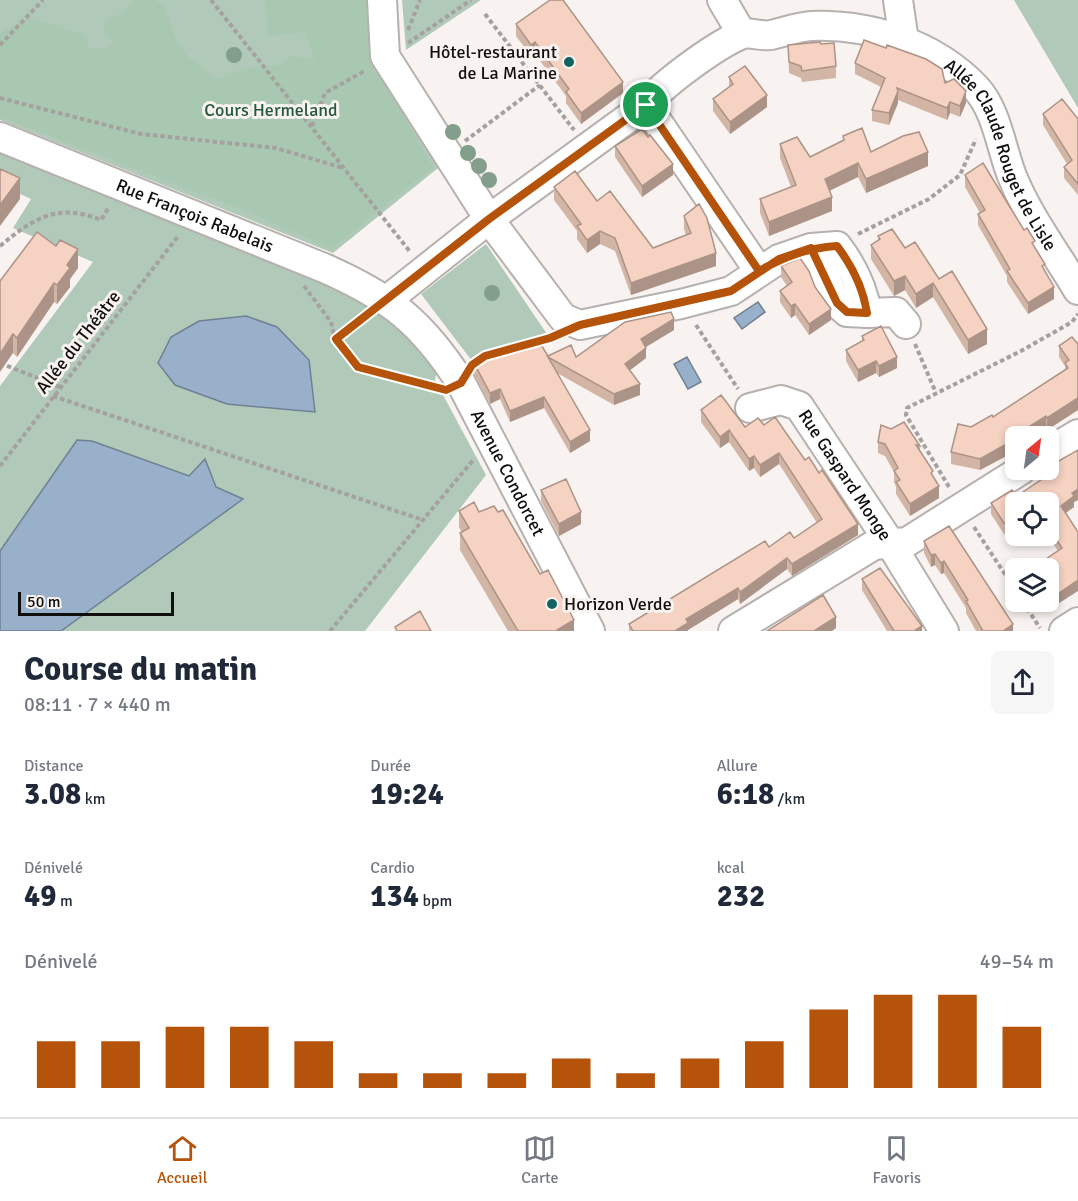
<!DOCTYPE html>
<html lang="fr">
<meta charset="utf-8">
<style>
:root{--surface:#fff;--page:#f6f6f7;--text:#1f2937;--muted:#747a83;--line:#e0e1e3;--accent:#b45309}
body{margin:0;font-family:Signika,sans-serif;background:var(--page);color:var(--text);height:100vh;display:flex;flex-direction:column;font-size:22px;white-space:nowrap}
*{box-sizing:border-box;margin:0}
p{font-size:20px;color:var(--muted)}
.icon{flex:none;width:33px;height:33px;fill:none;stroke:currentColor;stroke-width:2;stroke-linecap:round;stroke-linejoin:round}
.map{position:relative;height:631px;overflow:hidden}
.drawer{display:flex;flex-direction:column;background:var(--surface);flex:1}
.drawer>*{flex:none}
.needle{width:39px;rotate:29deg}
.controls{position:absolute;left:1005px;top:426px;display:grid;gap:12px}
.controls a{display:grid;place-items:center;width:54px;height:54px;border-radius:9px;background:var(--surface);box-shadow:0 3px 9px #0003;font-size:30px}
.scale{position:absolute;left:18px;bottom:15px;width:156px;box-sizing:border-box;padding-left:6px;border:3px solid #110f0e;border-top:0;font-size:16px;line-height:21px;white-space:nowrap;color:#110f0e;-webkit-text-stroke:4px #f8f3f0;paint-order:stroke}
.pin{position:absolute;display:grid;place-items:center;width:51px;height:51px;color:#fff;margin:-26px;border:3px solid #fff;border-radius:50%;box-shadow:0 2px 6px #0007}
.round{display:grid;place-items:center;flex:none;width:63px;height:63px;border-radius:9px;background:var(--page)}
.summary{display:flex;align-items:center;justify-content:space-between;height:102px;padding:0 24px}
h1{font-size:33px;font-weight:700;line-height:45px}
.metrics{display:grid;grid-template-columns:repeat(3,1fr);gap:9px;height:102px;padding:6px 24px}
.metrics div{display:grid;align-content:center}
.metrics b{font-size:30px;font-weight:700}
.metrics small{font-size:16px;font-weight:400}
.metrics p{font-size:16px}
.chart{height:168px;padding:12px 24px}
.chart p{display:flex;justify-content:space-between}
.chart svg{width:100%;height:108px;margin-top:6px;stroke:var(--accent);stroke-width:6}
.tabs{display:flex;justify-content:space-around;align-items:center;height:84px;border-top:2px solid var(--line);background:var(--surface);font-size:16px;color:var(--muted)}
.tabs a{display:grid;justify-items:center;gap:3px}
.tabs .active{color:var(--accent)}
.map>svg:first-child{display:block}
</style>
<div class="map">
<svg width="1078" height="631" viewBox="0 0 1078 631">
<rect width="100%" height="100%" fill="#f8f3f0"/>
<path fill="#b1c9b9" d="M0,0H370L374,64L438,168L333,253L0,120Z
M402,0H481L406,50Z
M1014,0H1078V108Z
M0,144L328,279L391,315L437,369L435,380L486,475L365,631H0V386L93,262L13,228L31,199L0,185Z
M486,244L547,334L472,361L421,294Z"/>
<path fill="#a8c8b2" d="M133,0H153L164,5C178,48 180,55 219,79L246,68L282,65L291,56L315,60L305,32L268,36L265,0H370L374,64L433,167L332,248L236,207L0,117V33L30,17L84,35L89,48L107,49L113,41L104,34V25L110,18L123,13Z"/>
<path fill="#98b0ca" stroke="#708092" stroke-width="1.5" d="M758,302L765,312L742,329L734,318Z
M246,316L277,327L309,360L315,412L227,404L175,385L158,363L171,337L199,321Z
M687,357L701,382L688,389L674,364Z
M77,440L92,441L189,476L205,459L216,487L243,499L61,631H0V551Z"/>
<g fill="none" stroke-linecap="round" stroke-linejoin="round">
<g stroke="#b6b1ae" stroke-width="32">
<g id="minor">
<path d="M382,0L385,56L489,219L563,318L580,325L681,304L731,291L779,259L811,248L837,246C853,267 863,287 867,313L847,312L837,303L811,248"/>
<path d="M722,0L742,34"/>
<path d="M898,0L904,41"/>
<path d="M646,105L759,271"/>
<path id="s1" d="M0,137L324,268C390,297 422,322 461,383L590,631"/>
<path id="s2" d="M387,300L489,219L646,105C662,84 715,46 740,35C749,31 762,37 771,35C784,32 798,27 811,26C871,24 934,44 976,88C997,111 1001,148 1012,176C1028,216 1056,253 1078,290"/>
<path d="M867,313L896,312L906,324"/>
<path id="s3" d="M750,408L781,400L799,406L890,543L944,631"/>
<path d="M1048,452L1078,434"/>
<path d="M733,631L874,545L907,542L1021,470"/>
<path d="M1064,631L1078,622"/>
</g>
</g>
<path stroke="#a5a19f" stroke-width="4" stroke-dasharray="4.5 3" stroke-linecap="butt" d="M211,0L411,253
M485,14L574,130
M408,30L420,0
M408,43L471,0
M0,45L43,0
M0,98L141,134L276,148L343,168
M312,126L325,93L366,70
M465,141L540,85
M858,234L929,199L960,175L976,139
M0,246C33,219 57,202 101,220L109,207
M304,286L331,322L335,339L358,367L435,387
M696,325L738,389
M335,339L365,316
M915,344L936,393
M478,361L485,356L550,338
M0,363L60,387
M53,396L423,520
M0,466L179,235
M949,487L906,415L907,408L1021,351L1072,322L1078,314
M974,527L1016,591
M1023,602L1040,628
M330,631L474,459"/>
<use href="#minor" stroke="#fff" stroke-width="28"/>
</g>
<g fill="#849e8c">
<circle cx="234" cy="55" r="8"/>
<circle cx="453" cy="132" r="8"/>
<circle cx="468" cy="153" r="8"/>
<circle cx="479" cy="166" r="8"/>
<circle cx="489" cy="180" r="8"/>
<circle cx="492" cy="293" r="8"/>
</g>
<path fill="#d3b5a6" d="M516,24L623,93L581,124L566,103V96L535,54L531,56L516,36Z
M821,44L836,66V78L802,82L801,78L789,73L788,45Z
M855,63L945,83L966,103L960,117L950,113L947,120L898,100V103L889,125L872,121V110L881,87L855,74Z
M729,77L767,107L730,134L713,111V99L729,88Z
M1043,114L1078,119V195L1064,178V167L1067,164L1043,125Z
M843,136L871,152L928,166L866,193L858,177L830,190L832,211L769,236L760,213V199L791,187L780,158V144L810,157L843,140Z
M615,146L673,175L642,197L615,157Z
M965,175L1035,249L1045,271L1054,299L1028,314L1007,282V276L978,225V214L980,213L965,187Z
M554,187L597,201L653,248L686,235L684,229V216L716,266L631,295L615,251L600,244L587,253L577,239V231L554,200Z
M878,236L905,248L939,279L987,344L968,354L933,297L916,308L905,290L894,296L871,259V245L878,241Z
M781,266L815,287L831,320L809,335L795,315L791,318L780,302V291L787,286L781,277Z
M78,268L70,279V287L57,304L54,302L17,357L13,353L0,281Z
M674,330L645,347L646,358L630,370L640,395L614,405L557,373L590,441L570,453L544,408L510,422L500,399L490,404L473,372V361L548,356L576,357Z
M862,336L897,368L879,377L876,373L858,382L846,361V350L862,341Z
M1078,344V410L1047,430L1046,427L1031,436H1016V447L1010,450V454L980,470L951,464V452L971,427L993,417L1065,370V366L1059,357V346Z
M701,410L745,427L758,418L858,535L792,576L787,569L740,604L738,599L688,630V631H629V624L769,547L794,538L817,523L779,464L760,477L754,468L749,471L729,442L720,448L701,422Z
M878,442L920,446V451L933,476L939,498L910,516L896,494V487L894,482V472L885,456L878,453Z
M1078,450V500L1074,502V507L1066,513L1078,532L1053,607L1048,601V568H1034V567L1058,551L1048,536V502H1016L1011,536L1004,534L991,514V503L1017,496L1042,479V471Z
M541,490L581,524L559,536L541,501Z
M459,511L479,512L574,631H508L460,550V533H462L459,527Z
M924,541L1013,631H976L966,613V608L944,573L941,574L935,565L931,567L924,553Z
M862,579L922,631H887L862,590Z"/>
<path fill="#ac9387" d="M535,42V54L531,56V45Z
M623,82V93L581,124V113Z
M898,91V103L889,125V113Z
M966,91V103L960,117V106Z
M767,95V107L730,134V122Z
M950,102V113L947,120V108Z
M928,152V166L866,193V179Z
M858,163V177L825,193V179Z
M673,164V175L642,197V186Z
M20,178V199L0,226V205Z
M832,197V211L769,236V222Z
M600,231V244L587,253V240Z
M78,249V268L70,279V287L57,304V285L67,265Z
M716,253V266L631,295V283Z
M905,276V290L894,296V281Z
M54,283V302L17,357V338Z
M933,283V297L916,308V294Z
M1054,287V299L1028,314V303Z
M795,304V315L791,318V306Z
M831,309V320L809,335V324Z
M674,319V330L641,350V339Z
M987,329V344L968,354V340Z
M13,334V353L0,372V354Z
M646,348V358L625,374V364Z
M897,357V368L879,377V366Z
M876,361V373L858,382V370Z
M640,384V395L614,405V394Z
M500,389V399L490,404V393Z
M544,397V408L510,422V411Z
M1078,398V410L1047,430V418Z
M1046,416V427L1031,436H1016V447L1010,450V454L980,470V459Z
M590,430V441L570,453V442Z
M729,430V442L720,448V437Z
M779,453V464L760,477V465Z
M754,456V468L749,471V459Z
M939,486V498L910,516V504Z
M1078,489V500L1074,502V507L1061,516V506L1072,493Z
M581,512V524L559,536V524Z
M1016,522V533L1011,536V525Z
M858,524V535L792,576V564Z
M935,554V565L931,567V555Z
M787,558V569L740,604V592Z
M944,561V573L941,574V563Z
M1078,580V591L1053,607V597Z
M738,588V599L688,630V631H675L686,619Z
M836,617V628L832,631H814Z
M574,620V631H557V630Z
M1013,624V631H1003Z
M922,626V631H914Z"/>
<path fill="#f5d2c1" stroke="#ac9387" stroke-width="1.5" d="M550,0H563L623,82L581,113L566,92L569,89L535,42L531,45L516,24Z
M864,40L886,48L887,45L926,59L942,69L945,83L954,79L966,91L960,106L950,102L947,108L897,88L898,91L889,113L872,110L885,78L855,63Z
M820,42L821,44L834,43L836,66L802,71L801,66L789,62L788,45Z
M745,66L767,95L730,122L713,99L733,84L729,77Z
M1062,99L1078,119V184L1064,167L1072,160L1043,114Z
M862,128L871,152L903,136L919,132L928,152L866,179L858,163L825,179L832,197L769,222L760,199L796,185L780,144L797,137L810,157L844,140L843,136Z
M642,129L648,137L650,135L673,164L642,186L615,146Z
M983,163L1024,230L1027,228L1035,241L1032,243L1045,264L1042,266L1054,287L1028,303L1007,271L1010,269L978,214L985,210L965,175Z
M0,169L20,178L0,205Z
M575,171L597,201L610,191L653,248L691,233L684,216L699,204L707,218L716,253L631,283L615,238L600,231L587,240L577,226L581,224L554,187Z
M892,229L905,248L915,242L939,279L952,271L987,329L968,340L933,283L916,294L905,276L894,281L871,245L880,239L878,236Z
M37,232L56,246L60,240L78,249L67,265L70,268L57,285L54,283L17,338L13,334L0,354V281Z
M800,258L809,271L815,287L831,309L809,324L795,304L791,306L780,291L792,282L781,266Z
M671,312L674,319L641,339L646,348L625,364L640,384L614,394L548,357L590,430L570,442L544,397L510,411L500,389L490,393L473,361L540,343L548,356L571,345L576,357L625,322Z
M881,326L897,357L879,366L876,361L858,370L846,350L864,340L862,336Z
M1072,337L1078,344V398L1047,418L1046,416L1008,440L1010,442L980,459L951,452L958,424L971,427L992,415L993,417L1068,368L1065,363L1069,360L1059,346Z
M721,395L745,427L758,418L764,425L775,417L805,460L809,457L819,473L822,470L858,524L792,564L787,558L740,592L738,588L686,619L688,623L675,631H633L629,624L765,541L769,547L790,532L794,538L822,519L779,453L760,465L754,456L749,459L729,430L720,437L701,410Z
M904,422L920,446L916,445L933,471L931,473L939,486L910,504L896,482L900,480L894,471L898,468L885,444L878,442L881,425L891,429Z
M1078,450V489L1072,493L1074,496L1061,506L1078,532V580L1053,597L1048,590V568H1035L1034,567L1062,548L1048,526V502H1016V522L1011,525L1004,523L991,503L1012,490L1017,496L1045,477L1042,471L1044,470H1048V467Z
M566,479L581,512L559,524L541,490Z
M474,502L479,512L494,506L498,512L503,510L540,574L548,570L574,620L557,630V631H518L460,533L469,528L459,511Z
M949,526L1013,624L1003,631H983L966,601L968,600L944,561L941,563L935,554L931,555L924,541Z
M880,568L922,626L914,631H894L862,579Z
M823,595L836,617L814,631H767Z
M420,611L431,631H397L395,627Z"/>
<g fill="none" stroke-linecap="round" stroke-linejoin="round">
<g stroke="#fff" stroke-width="12">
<path id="route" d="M646,105L489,219L336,339L358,367L446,390L461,383L472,365L485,356L550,338L580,325L731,291L779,259L811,248L837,303L847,312L867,313C863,287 853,267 837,246C808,248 785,256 759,271L646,105"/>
</g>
<use href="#route" stroke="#b45309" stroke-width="8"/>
</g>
<g fill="#136362" stroke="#f8f3f0" stroke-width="2">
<circle cx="569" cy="62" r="6"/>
<circle cx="552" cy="604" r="6"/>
</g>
<g text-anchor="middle" stroke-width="6" stroke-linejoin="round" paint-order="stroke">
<g font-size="18" fill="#110f0e" stroke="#f8f3f0" text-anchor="end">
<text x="557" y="58">Hôtel-restaurant<tspan x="557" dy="21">de La Marine</tspan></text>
<text x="564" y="610" text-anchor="start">Horizon Verde</text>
</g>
<g font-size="18" fill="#25593b" stroke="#f8f3f0">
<text x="271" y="116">Cours Hermeland</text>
</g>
<g font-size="18" fill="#110f0e" stroke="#f8f3f0">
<text dy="6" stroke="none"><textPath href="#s2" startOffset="766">Allée Claude Rouget de Lisle</textPath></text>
<text dy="6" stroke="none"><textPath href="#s1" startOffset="210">Rue François Rabelais</textPath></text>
<text transform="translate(78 342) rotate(-52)" y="6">Allée du Théâtre</text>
<text dy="6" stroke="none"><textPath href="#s1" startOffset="633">Avenue Condorcet</textPath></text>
<text dy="6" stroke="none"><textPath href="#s3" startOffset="134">Rue Gaspard Monge</textPath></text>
</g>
</g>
</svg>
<div class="controls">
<a><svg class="needle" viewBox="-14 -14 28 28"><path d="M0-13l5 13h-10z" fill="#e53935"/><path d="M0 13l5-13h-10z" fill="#747a83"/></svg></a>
<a><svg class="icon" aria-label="locate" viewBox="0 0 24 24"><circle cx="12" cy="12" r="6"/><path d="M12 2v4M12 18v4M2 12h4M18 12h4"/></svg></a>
<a><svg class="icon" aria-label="layers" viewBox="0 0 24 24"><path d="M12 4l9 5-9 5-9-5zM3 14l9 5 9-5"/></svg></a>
</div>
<div class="scale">50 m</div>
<div class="pin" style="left:646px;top:105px;background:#1e9e55"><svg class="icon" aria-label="arrive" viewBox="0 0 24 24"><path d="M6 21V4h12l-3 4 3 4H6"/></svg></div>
</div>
<section class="drawer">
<div class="summary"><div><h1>Course du matin</h1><p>08:11 · 7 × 440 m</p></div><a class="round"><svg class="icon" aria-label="share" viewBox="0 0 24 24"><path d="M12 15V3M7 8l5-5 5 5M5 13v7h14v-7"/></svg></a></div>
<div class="metrics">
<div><p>Distance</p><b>3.08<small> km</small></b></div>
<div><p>Durée</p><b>19:24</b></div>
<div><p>Allure</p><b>6:18<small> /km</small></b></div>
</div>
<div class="metrics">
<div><p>Dénivelé</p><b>49<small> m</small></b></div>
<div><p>Cardio</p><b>134<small> bpm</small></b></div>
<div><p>kcal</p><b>232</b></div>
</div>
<div class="chart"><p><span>Dénivelé</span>49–54 m</p>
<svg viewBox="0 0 160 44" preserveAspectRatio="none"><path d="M5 44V25M15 44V25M25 44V19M35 44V19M45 44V25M55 44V38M65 44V38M75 44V38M85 44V32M95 44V38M105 44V32M115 44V25M125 44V12M135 44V6M145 44V6M155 44V19"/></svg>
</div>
</section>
<nav class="tabs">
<a class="active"><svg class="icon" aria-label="home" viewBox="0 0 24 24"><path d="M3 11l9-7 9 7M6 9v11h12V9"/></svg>Accueil</a>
<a><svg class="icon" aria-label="map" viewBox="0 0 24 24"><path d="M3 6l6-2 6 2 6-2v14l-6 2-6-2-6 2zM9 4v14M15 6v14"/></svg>Carte</a>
<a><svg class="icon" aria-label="saved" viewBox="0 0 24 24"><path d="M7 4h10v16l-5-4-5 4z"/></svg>Favoris</a>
</nav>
